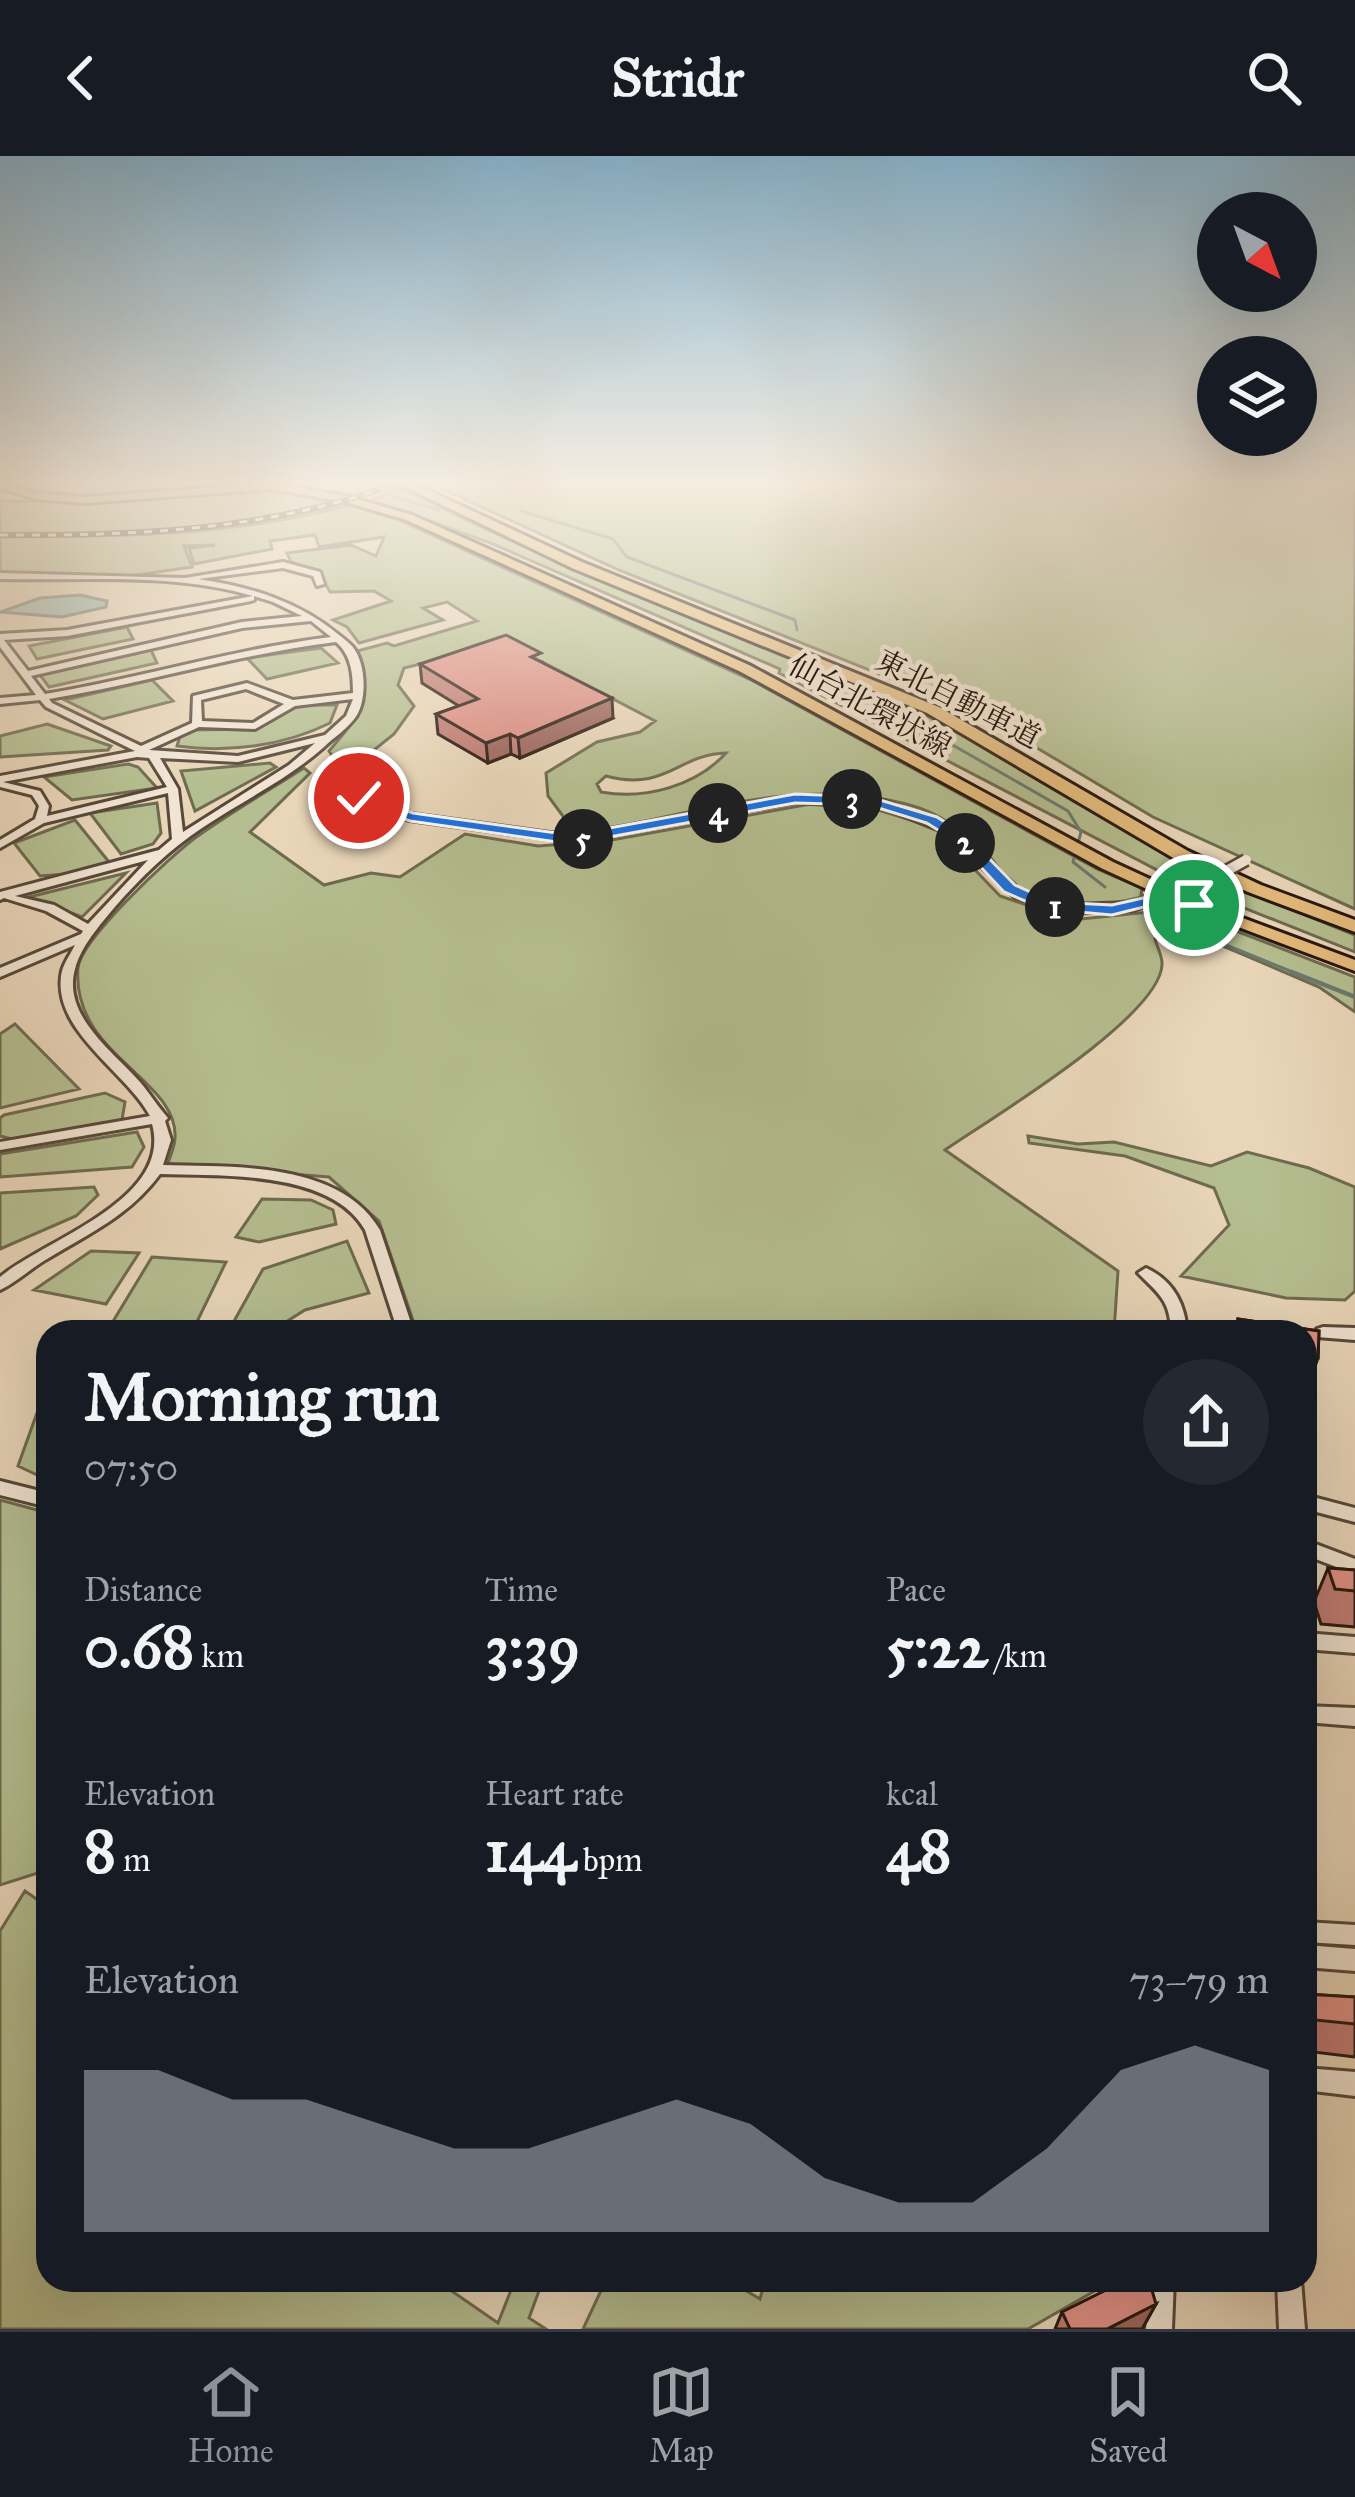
<!DOCTYPE html>
<meta charset="utf-8">
<style>
:root{--surface:#171b24;--page:#242831;--text:#f1f3f6;--muted:#9ea1a6;--line:#363941;--accent:#8c9099}
body{margin:0;font-family:"IM FELL Great Primer","Noto Serif JP",serif;background:var(--page);color:var(--text);height:100vh;display:flex;flex-direction:column;font-size:45px;white-space:nowrap}
*{box-sizing:border-box;margin:0}
p{font-size:39px;color:var(--muted)}
.icon{flex:none;width:66px;height:66px;fill:none;stroke:currentColor;stroke-width:2;stroke-linecap:round;stroke-linejoin:round}
.map{position:relative;flex:1;overflow:hidden}
.drawer{position:absolute;left:36px;top:1164px;width:1281px;height:972px;display:flex;flex-direction:column;background:var(--surface);border-radius:36px;box-shadow:0 12px 48px #0002}
.drawer>*{flex:none}
.needle{width:78px;rotate:139deg}
.fabs{position:absolute;left:1197px;top:36px;display:grid;gap:24px}
.fabs a{display:grid;place-items:center;width:120px;height:120px;border-radius:50%;background:var(--surface);box-shadow:0 12px 48px #0002;font-size:60px}
.pin{position:absolute;display:grid;place-items:center;width:102px;height:102px;color:#fff;margin:-51px;border:6px solid #fff;border-radius:50%;box-shadow:0 3px 12px #0007}
.km{position:absolute;width:60px;height:60px;margin:-30px;border-radius:50%;background:#222;color:#fff;font-size:33px;line-height:60px;text-align:center}
.round{display:grid;place-items:center;flex:none;width:126px;height:126px;border-radius:63px;background:var(--page)}
.overview{display:flex;align-items:center;justify-content:space-between;height:204px;padding:0 48px}
h1{font-size:66px;font-weight:800;line-height:90px}
.stats{display:grid;grid-template-columns:repeat(3,1fr);gap:18px;height:204px;padding:12px 48px}
.stats div{display:grid;align-content:center}
.stats b{font-size:60px;font-weight:800}
.stats small{font-size:33px;font-weight:400}
.stats p{font-size:33px}
.chart{height:336px;padding:24px 48px}
.chart p{display:flex;justify-content:space-between}
.chart svg{width:100%;height:216px;margin-top:12px;fill:var(--accent);opacity:.7}
header{display:flex;justify-content:space-between;align-items:center;height:156px;padding:0 48px;background:var(--surface);font-size:54px;font-weight:800}
.tab-bar{display:flex;justify-content:space-around;align-items:center;height:168px;border-top:3px solid var(--line);background:var(--surface);font-size:33px;color:var(--muted)}
.tab-bar a{display:grid;justify-items:center;gap:6px}
.tab-bar .selected{color:var(--accent)}
.map>svg:first-child{display:block}
</style>
<header><svg class="icon" aria-label="back" viewBox="0 0 24 24"><path d="M15 5l-7 7 7 7"/></svg>Stridr<svg class="icon" aria-label="search" viewBox="0 0 24 24"><circle cx="10" cy="10" r="6"/><path d="M15 15l6 6"/></svg></header>
<div class="map">
<svg width="1355" height="2173" viewBox="0 0 1355 2173">
<rect width="100%" height="100%" fill="#e9d6b9"/>
<filter id="stains"><feTurbulence type="fractalNoise" baseFrequency=".00167" numOctaves="4"/><feColorMatrix values="0 0 0 0 .2 0 0 0 0 .09 0 0 0 0 .02 0 0 0 .5 -.17"/></filter>
<radialGradient id="worn" r=".72"><stop offset=".6" stop-color="#630" stop-opacity="0"/><stop offset="1" stop-color="#630" stop-opacity=".3"/></radialGradient>
<path fill="#b5be90" stroke="#6e6b50" stroke-width="3" fill-rule="evenodd" d="M423,324H1355V753L1153,661L980,558L619,414Z
M256,332L342,348C228,378 117,378 0,377V344C18,348 29,344 46,344C117,346 185,336 256,332Z
M402,332C554,411 715,467 872,534C990,584 1093,662 1208,719L1186,729L779,517L780,513L493,388L372,344Z
M350,349L398,364L753,525L1097,713L1142,732L1141,739L1146,740C1103,751 1051,758 1013,728C1003,721 998,709 989,700C968,679 942,658 913,650C802,617 687,660 577,679L548,640L546,617L597,586L640,576L655,565L506,487L404,512L398,529L414,550L394,578L344,618L329,595C364,555 367,548 357,495L387,487L394,490L477,465L447,446L423,452L443,464L359,487L347,471L333,464L391,445L374,435L330,436L320,418L291,406L287,397L351,389L376,400L384,381L319,391L315,379L270,385L272,393L194,408L189,392L215,389L184,390L192,411L130,420L0,416V381C120,381 233,380 350,349ZM726,597C696,630 645,644 601,636L597,628L606,620C666,636 678,598 726,597Z
M127,471L133,483L37,503L29,490Z
M321,492L338,507L267,523L247,502Z
M151,494L157,507L49,531L40,519Z
M152,524L173,545L103,563L65,544Z
M300,549H337L330,567C284,590 228,597 177,590L180,580L190,574L257,573Z
M47,568L111,590L108,594L0,601V580Z
M270,607L276,611L195,655L181,615Z
M128,608L138,611L157,632L72,644L44,621Z
M304,612L310,617L250,676L324,729L371,717L400,721L465,678L538,690L606,685L816,647L865,650L934,671L1000,740L1071,764L1179,753L1355,821V856L1319,831L1190,776L1155,783C1157,791 1163,801 1162,809C1159,862 990,963 945,994L1118,1115L1114,1176H417L379,1065L329,1021L168,1008C170,1000 175,990 175,982C179,923 71,899 78,812C80,784 171,700 195,682C230,657 268,635 304,612Z
M157,647L161,677L153,688L121,698L90,657Z
M75,664L109,706L66,718L40,720L14,687Z
M126,717L82,761L29,741Z
M1220,725L1355,779V796L1204,736Z
M15,868L79,933L0,952V878Z
M105,937L125,946L122,964L16,984L0,980V962L4,959Z
M137,976L144,991L132,1011L0,1021V998Z
M1028,980L1078,988L1114,986L1211,1010L1247,996L1309,1012L1355,1031V1135L1345,1144L1286,1142L1181,1120L1229,1069L1214,1032L1125,1000L1029,987Z
M94,1031L98,1039L76,1060L0,1093V1037Z
M262,1043L311,1044L333,1054L336,1068L259,1086L236,1081Z
M347,1085L369,1137L305,1154L270,1176H228L263,1113Z
M91,1095L139,1097L106,1148L34,1134Z
M152,1101L226,1106L192,1176H149L112,1167Z
M48,1226V1324L18,1310Z
M0,1344L48,1357V1721L41,1716L0,1729Z
M25,1735L48,1751V2124H443V2129L498,2167L515,2124H543L529,2162L546,2173H0V1775Z
M606,2124H728L760,2143L765,2124H1114L1028,2173H583Z"/>
<path fill="#97b9b3" stroke="#6b7971" stroke-width="3" d="M80,439L107,445L106,451L62,461L0,456L40,442Z"/>
<g fill="none" stroke-linecap="round" stroke-linejoin="round">
<path stroke="#6b7971" stroke-width="3" d="M349,324L370,332
M393,340L439,354
M521,355L613,383L627,401L795,464L797,474
M860,536L1068,655L1081,676L1073,706L1105,731
M1148,757L1300,819"/>
<path stroke="#6b7971" stroke-width="4.5" d="M1292,816L1355,841"/>
<g stroke="#58483a" stroke-width="6">
<path id="minor" d="M283,406L320,416L324,428L317,430L313,420L283,412L198,423C251,431 298,445 339,479C344,483 348,486 352,490C366,506 367,542 357,559C349,572 334,581 324,591C287,624 242,645 202,672C169,694 140,722 114,752C100,769 81,790 75,813C62,860 114,896 140,926C150,938 159,952 168,962L165,965L171,984L163,1009C232,1011 340,1005 380,1074L414,1176H398L365,1074C331,1014 220,1020 160,1018C130,1059 90,1077 47,1103C31,1112 17,1126 0,1134V1121C46,1083 173,1044 152,968L0,994V986L150,960C126,915 49,873 62,815C64,807 71,797 75,789L0,821V812L81,778L83,775L46,755L4,742L0,744V736L159,694L172,683L168,637L44,667L0,692V684L35,663L39,650L32,639L0,631V620L135,595L46,551L40,544L0,548V542L36,539L0,491V478L67,474L253,440C172,416 84,425 0,423V417L185,422ZM254,440L273,446L302,460L242,466L28,515L4,484L67,480L251,445L254,444ZM311,465L331,481C234,493 141,522 45,538L31,520L242,472ZM336,486C351,499 353,517 353,537L293,544L247,527L193,540L192,567L141,590L52,547L49,543C146,527 239,498 336,486ZM246,533L284,548L253,567L202,565L201,544ZM353,543L346,560L325,579L238,600L149,594L199,571L255,573L295,550ZM315,587L289,609L183,676L178,633L160,602L238,606ZM137,601L149,602L167,631L47,660L49,650L40,635L3,626ZM148,704L88,768L54,749L15,740Z
M346,628L377,648L411,658L571,680L795,640L884,645L950,671L1023,737L1069,749L1133,747L1206,722H1214L1216,724L1134,754L1069,757L1015,741L942,675L882,651L795,646L571,686L410,664L369,652L342,633V629Z
M1146,1112C1172,1124 1185,1147 1187,1176H1171C1170,1144 1159,1138 1138,1117Z
M1323,1171L1355,1172V1184L1317,1181L1315,1177L1317,1173Z
M0,1325L48,1337V1351L0,1339Z
M1305,1339L1355,1352V1366L1305,1353Z
M1305,1384L1355,1403V1418L1305,1399Z
M1305,1477L1355,1481V1497L1305,1493Z
M1305,1550L1355,1552V1570L1305,1566Z
M1305,1766L1355,1769V1789L1305,1786Z
M1305,1789L1355,1793V1815L1305,1811Z
M1305,1912L1355,1916V1940L1305,1934Z
M1150,2124H1174L1172,2173H1146Z
M1277,2124H1301L1305,2173H1279Z"/>
</g>
<g stroke="#28180f" stroke-width="6">
<path id="major" d="M0,326L37,337L85,341L273,327L346,340L412,359L749,509L1113,706L1200,746L1355,804V815L1188,752L1101,712L739,515L404,363L345,346L273,333L85,347L36,343L0,332Z"/>
</g>
<g stroke="#28180f" stroke-width="6">
<path id="highway" d="M391,324H406L582,406L939,551L1188,695L1261,729L1355,764V776L1248,736L1175,703L927,557L572,412Z"/>
</g>
<use href="#minor" fill="#f1e4d2" fill-rule="evenodd"/>
<use href="#major" fill="#e4bb7c" fill-rule="evenodd"/>
<use href="#highway" fill="#e4bb7c" fill-rule="evenodd"/>
<g stroke="#28180f" stroke-width="6">
<path id="rail" d="M0,379C141,380 274,374 407,324"/>
</g>
<use href="#rail" stroke="#f1e4d2" stroke-width="3" stroke-dasharray="8" stroke-linecap="butt"/>
<g stroke="#58483a" stroke-width="15" stroke-linecap="butt">
<path id="minor-bridge" d="M1210,724L1246,704"/>
</g>
<use href="#minor-bridge" stroke="#f1e4d2" stroke-width="10"/>
</g>
<path fill="#c17d74" stroke="#28180f" stroke-width="3" d="M542,506L613,562L520,602L511,598L488,607L438,578L436,558L459,550L422,527L420,508Z
M1238,1163L1319,1175L1318,1202L1312,1219L1305,1218V1176H1234Z
M1328,1412L1355,1414V1471L1321,1468L1314,1446Z
M1305,1838L1355,1841V1901L1305,1895Z
M1156,2148L1142,2173H1055L1062,2156Z"/>
<path fill="#9d665e" stroke="#28180f" stroke-width="3" d="M612,542L613,562L520,602L518,582Z
M510,578L511,598L488,607L486,587Z
M1156,2148L1142,2173H1107Z"/>
<path fill="#e09187" stroke="#28180f" stroke-width="3" d="M506,479L541,497L531,501L612,542L518,582L510,578L486,587L436,558L478,543L420,508Z
M1238,1163L1319,1175L1318,1202L1305,1199V1176H1239Z
M1328,1412L1355,1414V1435L1335,1433Z
M1305,1838L1355,1841V1868L1305,1863Z
M1126,2124H1149L1156,2148L1107,2173H1070L1062,2156Z"/>
<linearGradient id="sky" x2="0" y2="1"><stop stop-color="#87b6d3"/><stop offset="0.52" stop-color="#f5ede0"/><stop offset="1" stop-color="#f5ede0" stop-opacity="0"/></linearGradient>
<rect width="1355" height="628" fill="url(#sky)"/>
<path fill="#1a73e8" stroke="#fff" stroke-width="3" d="M359,638L413,657L571,679L795,638L870,641L937,661L968,681L1015,729L1052,746L1112,749L1174,735L1201,749L1194,753L1172,744L1112,759L1044,753L1004,736L958,687L927,667L869,649L795,647L571,688L410,665L354,645Z"/>
<g text-anchor="middle" stroke-width="9" stroke-linejoin="round" paint-order="stroke">
<g font-size="30" fill="#28180f" stroke="#f1e4d2">
<text transform="translate(958 543) rotate(27)" y="10">東北自動車道</text>
<text transform="translate(870 550) rotate(29)" y="10">仙台北環状線</text>
</g>
</g>
<rect width="100%" height="100%" filter="url(#stains)"/>
<rect width="100%" height="100%" fill="url(#worn)"/>
</svg>
<div class="fabs">
<a><svg class="needle" viewBox="-14 -14 28 28"><path d="M0-13l5 13h-10z" fill="#e53935"/><path d="M0 13l5-13h-10z" fill="#9ea1a6"/></svg></a>
<a><svg class="icon" aria-label="layers" viewBox="0 0 24 24"><path d="M12 4l9 5-9 5-9-5zM3 14l9 5 9-5"/></svg></a>
</div>
<div class="pin" style="left:1194px;top:749px;background:#1e9e55"><svg class="icon" aria-label="arrive" viewBox="0 0 24 24"><path d="M6 21V4h12l-3 4 3 4H6"/></svg></div>
<div class="pin" style="left:359px;top:642px;background:#d93025"><svg class="icon" aria-label="check" viewBox="0 0 24 24"><path d="M5 12l5 5 9-10"/></svg></div>
<b class="km" style="left:1055px;top:751px">1</b>
<b class="km" style="left:965px;top:687px">2</b>
<b class="km" style="left:852px;top:643px">3</b>
<b class="km" style="left:718px;top:657px">4</b>
<b class="km" style="left:583px;top:683px">5</b>
<section class="drawer">
<div class="overview"><div><h1>Morning run</h1><p>07:50</p></div><a class="round"><svg class="icon" aria-label="share" viewBox="0 0 24 24"><path d="M12 15V3M7 8l5-5 5 5M5 13v7h14v-7"/></svg></a></div>
<div class="stats">
<div><p>Distance</p><b>0.68<small> km</small></b></div>
<div><p>Time</p><b>3:39</b></div>
<div><p>Pace</p><b>5:22<small> /km</small></b></div>
</div>
<div class="stats">
<div><p>Elevation</p><b>8<small> m</small></b></div>
<div><p>Heart rate</p><b>144<small> bpm</small></b></div>
<div><p>kcal</p><b>48</b></div>
</div>
<div class="chart"><p><span>Elevation</span>73–79 m</p>
<svg viewBox="0 0 160 44" preserveAspectRatio="none"><path d="M0 44V11L10 11L20 17L30 17L40 22L50 27L60 27L70 22L80 17L90 22L100 33L110 38L120 38L130 27L140 11L150 6L160 11V44z"/></svg>
</div>
</section>
</div>
<nav class="tab-bar">
<a class="selected"><svg class="icon" aria-label="home" viewBox="0 0 24 24"><path d="M3 11l9-7 9 7M6 9v11h12V9"/></svg>Home</a>
<a><svg class="icon" aria-label="map" viewBox="0 0 24 24"><path d="M3 6l6-2 6 2 6-2v14l-6 2-6-2-6 2zM9 4v14M15 6v14"/></svg>Map</a>
<a><svg class="icon" aria-label="saved" viewBox="0 0 24 24"><path d="M7 4h10v16l-5-4-5 4z"/></svg>Saved</a>
</nav>
